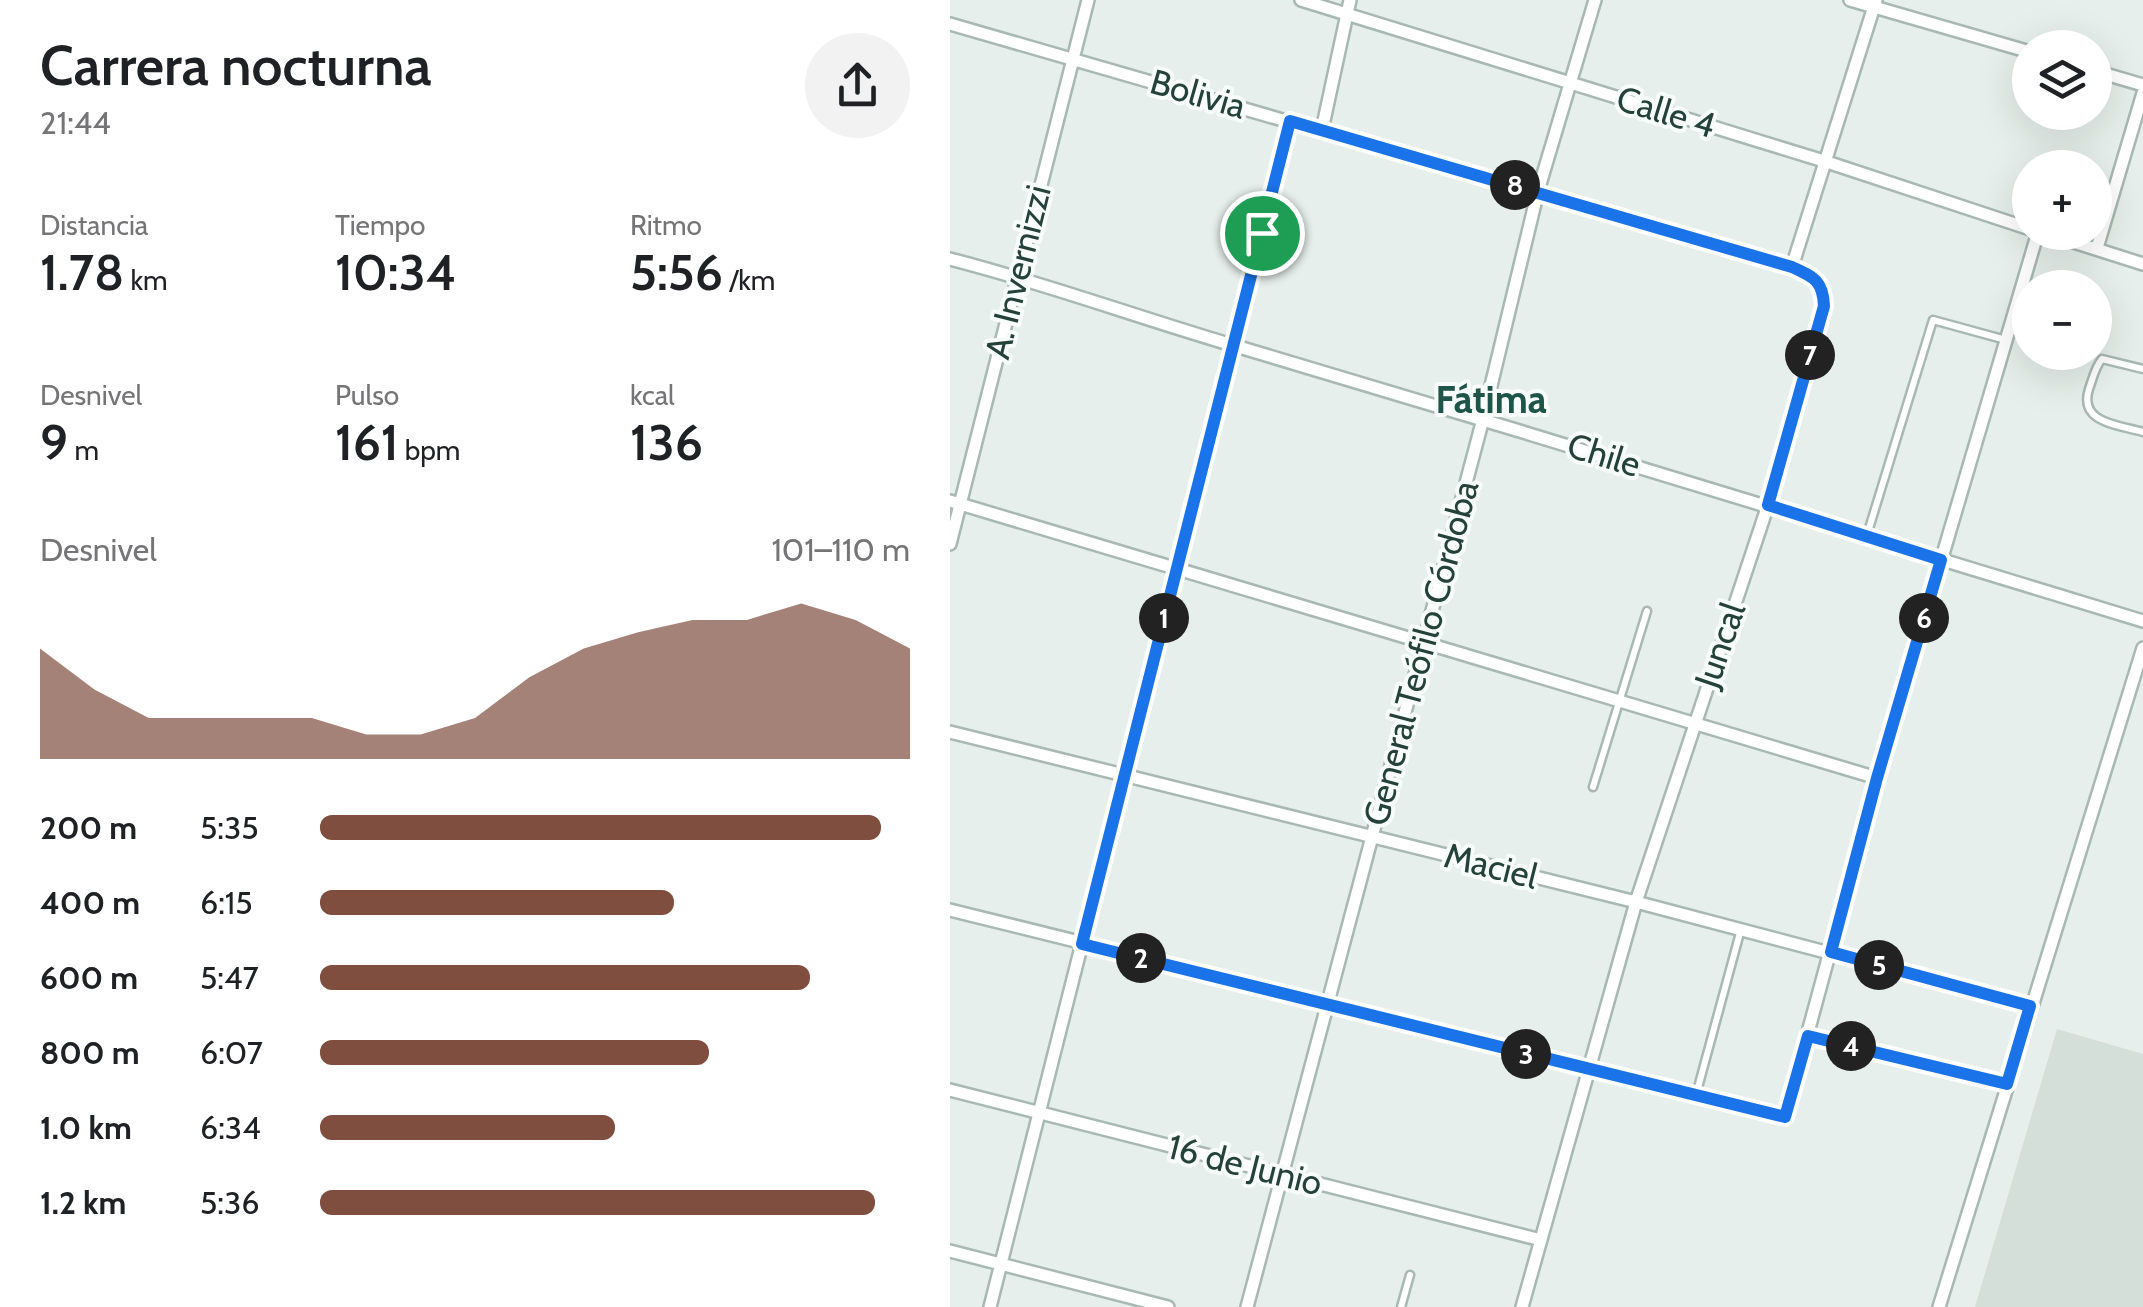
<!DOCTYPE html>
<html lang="es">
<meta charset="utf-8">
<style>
:root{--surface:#fff;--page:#f2f2f2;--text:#202124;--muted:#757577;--accent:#7f4e3f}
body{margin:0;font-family:Cabin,sans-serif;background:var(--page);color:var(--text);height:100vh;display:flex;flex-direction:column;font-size:38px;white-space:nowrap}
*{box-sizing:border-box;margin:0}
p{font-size:32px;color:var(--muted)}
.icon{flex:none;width:55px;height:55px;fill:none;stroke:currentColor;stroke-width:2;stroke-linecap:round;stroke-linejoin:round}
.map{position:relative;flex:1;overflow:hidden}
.details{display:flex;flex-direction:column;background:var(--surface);width:950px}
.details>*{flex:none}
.buttons{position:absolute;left:1062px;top:30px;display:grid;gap:20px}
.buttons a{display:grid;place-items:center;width:100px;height:100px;border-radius:50%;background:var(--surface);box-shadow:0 10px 40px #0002;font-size:50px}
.pin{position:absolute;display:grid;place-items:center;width:85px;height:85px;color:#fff;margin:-42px;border:5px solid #fff;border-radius:50%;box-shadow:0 2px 10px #0007}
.km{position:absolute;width:50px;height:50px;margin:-25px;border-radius:50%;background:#222;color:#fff;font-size:28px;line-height:50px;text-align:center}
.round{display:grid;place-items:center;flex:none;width:105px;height:105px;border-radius:52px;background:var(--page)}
.overview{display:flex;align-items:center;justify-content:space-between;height:170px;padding:0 40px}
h1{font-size:55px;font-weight:600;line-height:75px}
.figures{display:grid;grid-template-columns:repeat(3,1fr);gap:15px;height:170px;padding:10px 40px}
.figures div{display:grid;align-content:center}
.figures b{font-size:50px;font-weight:600}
.figures small{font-size:28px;font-weight:400}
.figures p{font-size:28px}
.chart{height:280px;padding:20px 40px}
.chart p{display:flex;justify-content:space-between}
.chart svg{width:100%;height:180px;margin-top:10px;fill:var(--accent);opacity:.7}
ul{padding:0 40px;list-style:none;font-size:32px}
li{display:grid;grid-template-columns:160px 120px 1fr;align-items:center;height:75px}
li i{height:25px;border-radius:12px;background:var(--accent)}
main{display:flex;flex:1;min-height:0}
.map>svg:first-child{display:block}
</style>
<main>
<section class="details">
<div class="overview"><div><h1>Carrera nocturna</h1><p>21:44</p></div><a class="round"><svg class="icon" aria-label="share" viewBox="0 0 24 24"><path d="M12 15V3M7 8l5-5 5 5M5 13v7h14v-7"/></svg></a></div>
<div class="figures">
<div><p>Distancia</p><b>1.78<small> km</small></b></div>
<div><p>Tiempo</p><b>10:34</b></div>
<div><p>Ritmo</p><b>5:56<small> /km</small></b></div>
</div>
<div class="figures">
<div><p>Desnivel</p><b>9<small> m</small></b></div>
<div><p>Pulso</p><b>161<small> bpm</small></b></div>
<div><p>kcal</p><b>136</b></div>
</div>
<div class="chart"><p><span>Desnivel</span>101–110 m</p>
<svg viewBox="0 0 160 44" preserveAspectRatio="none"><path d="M0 44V17L10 27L20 34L30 34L40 34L50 34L60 38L70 38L80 34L90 24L100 17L110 13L120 10L130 10L140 6L150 10L160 17V44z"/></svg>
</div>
<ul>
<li><b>200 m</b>5:35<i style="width:95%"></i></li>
<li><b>400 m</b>6:15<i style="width:60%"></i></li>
<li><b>600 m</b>5:47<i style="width:83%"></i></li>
<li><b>800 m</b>6:07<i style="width:66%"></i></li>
<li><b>1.0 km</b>6:34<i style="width:50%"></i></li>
<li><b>1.2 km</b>5:36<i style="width:94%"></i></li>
</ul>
</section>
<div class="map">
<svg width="1193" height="1307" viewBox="0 0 1193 1307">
<rect width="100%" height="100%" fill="#e6efeb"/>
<path fill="#d4dfda" d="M1107,1029L1193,1054V1307H1025Z"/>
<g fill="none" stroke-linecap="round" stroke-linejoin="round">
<g stroke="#a8b8b2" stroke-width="11">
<path id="service" d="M1193,369L1152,359C1145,367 1143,378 1139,389C1128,423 1169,425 1193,432
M917,535L983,320L1056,340
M643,787L697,611
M859,1036L1057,1083
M746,1095L791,929
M451,1307L460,1275"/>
</g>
<g stroke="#a8b8b2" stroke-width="16">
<path id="minor" d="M351,0L877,162L1080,229
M900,0L1080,52
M0,24L842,267C864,277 873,281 874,306L818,505L686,902L572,1307
M1145,71L1193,85
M372,130L400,0
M1092,232L1193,264
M1147,248L1193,93
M0,259C98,284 192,319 289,347C591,436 891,530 1193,621
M842,267L926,0
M0,501L927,778
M0,544L138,0
M0,732L686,902L1080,1006
M0,910L835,1117L927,778L1088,232
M0,1090L591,1240
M0,1251L218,1307
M40,1307L340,121
M297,1307L533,419L588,191L645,0
M989,1307L1193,648"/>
</g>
<use href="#service" stroke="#fff" stroke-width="6"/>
<use href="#minor" stroke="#fff" stroke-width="11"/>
</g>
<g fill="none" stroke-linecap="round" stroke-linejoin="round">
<g stroke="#fff" stroke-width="20">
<path id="route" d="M340,121L842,267C864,277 873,281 874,306L818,505L991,560L927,778L881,952L1080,1006L1057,1084L858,1036L835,1117L132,944Z"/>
</g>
<use href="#route" stroke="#1a73e8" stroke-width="12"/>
</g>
<g text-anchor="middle" stroke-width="8" stroke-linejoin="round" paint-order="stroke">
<g font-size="35" fill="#24423a" stroke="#f7fbf9">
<text transform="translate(248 94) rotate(16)" y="12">Bolivia</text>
<text transform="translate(716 112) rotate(17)" y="12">Calle 4</text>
<text transform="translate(68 272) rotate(-76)" y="12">A. Invernizzi</text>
<text transform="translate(654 455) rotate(17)" y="12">Chile</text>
<text transform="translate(770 645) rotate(-71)" y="12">Juncal</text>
<text transform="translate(471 653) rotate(-75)" y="12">General Teófilo Córdoba</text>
<text transform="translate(541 866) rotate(14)" y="12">Maciel</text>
<text transform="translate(295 1165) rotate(14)" y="12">16 de Junio</text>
</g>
<g font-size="38" font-weight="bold" fill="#1f5548" stroke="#f7fbf9">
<text x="541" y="413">Fátima</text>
</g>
</g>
</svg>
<div class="buttons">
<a><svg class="icon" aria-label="layers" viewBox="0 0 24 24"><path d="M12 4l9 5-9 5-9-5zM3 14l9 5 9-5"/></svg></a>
<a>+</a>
<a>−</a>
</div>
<div class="pin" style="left:312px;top:233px;background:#1e9e55"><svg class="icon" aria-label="arrive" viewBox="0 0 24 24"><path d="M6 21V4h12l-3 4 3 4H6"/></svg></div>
<b class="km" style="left:214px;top:618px">1</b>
<b class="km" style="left:191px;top:958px">2</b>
<b class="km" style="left:576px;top:1054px">3</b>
<b class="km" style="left:901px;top:1046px">4</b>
<b class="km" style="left:929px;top:965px">5</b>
<b class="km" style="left:974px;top:618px">6</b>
<b class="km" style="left:860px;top:355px">7</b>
<b class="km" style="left:565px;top:185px">8</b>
</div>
</main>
